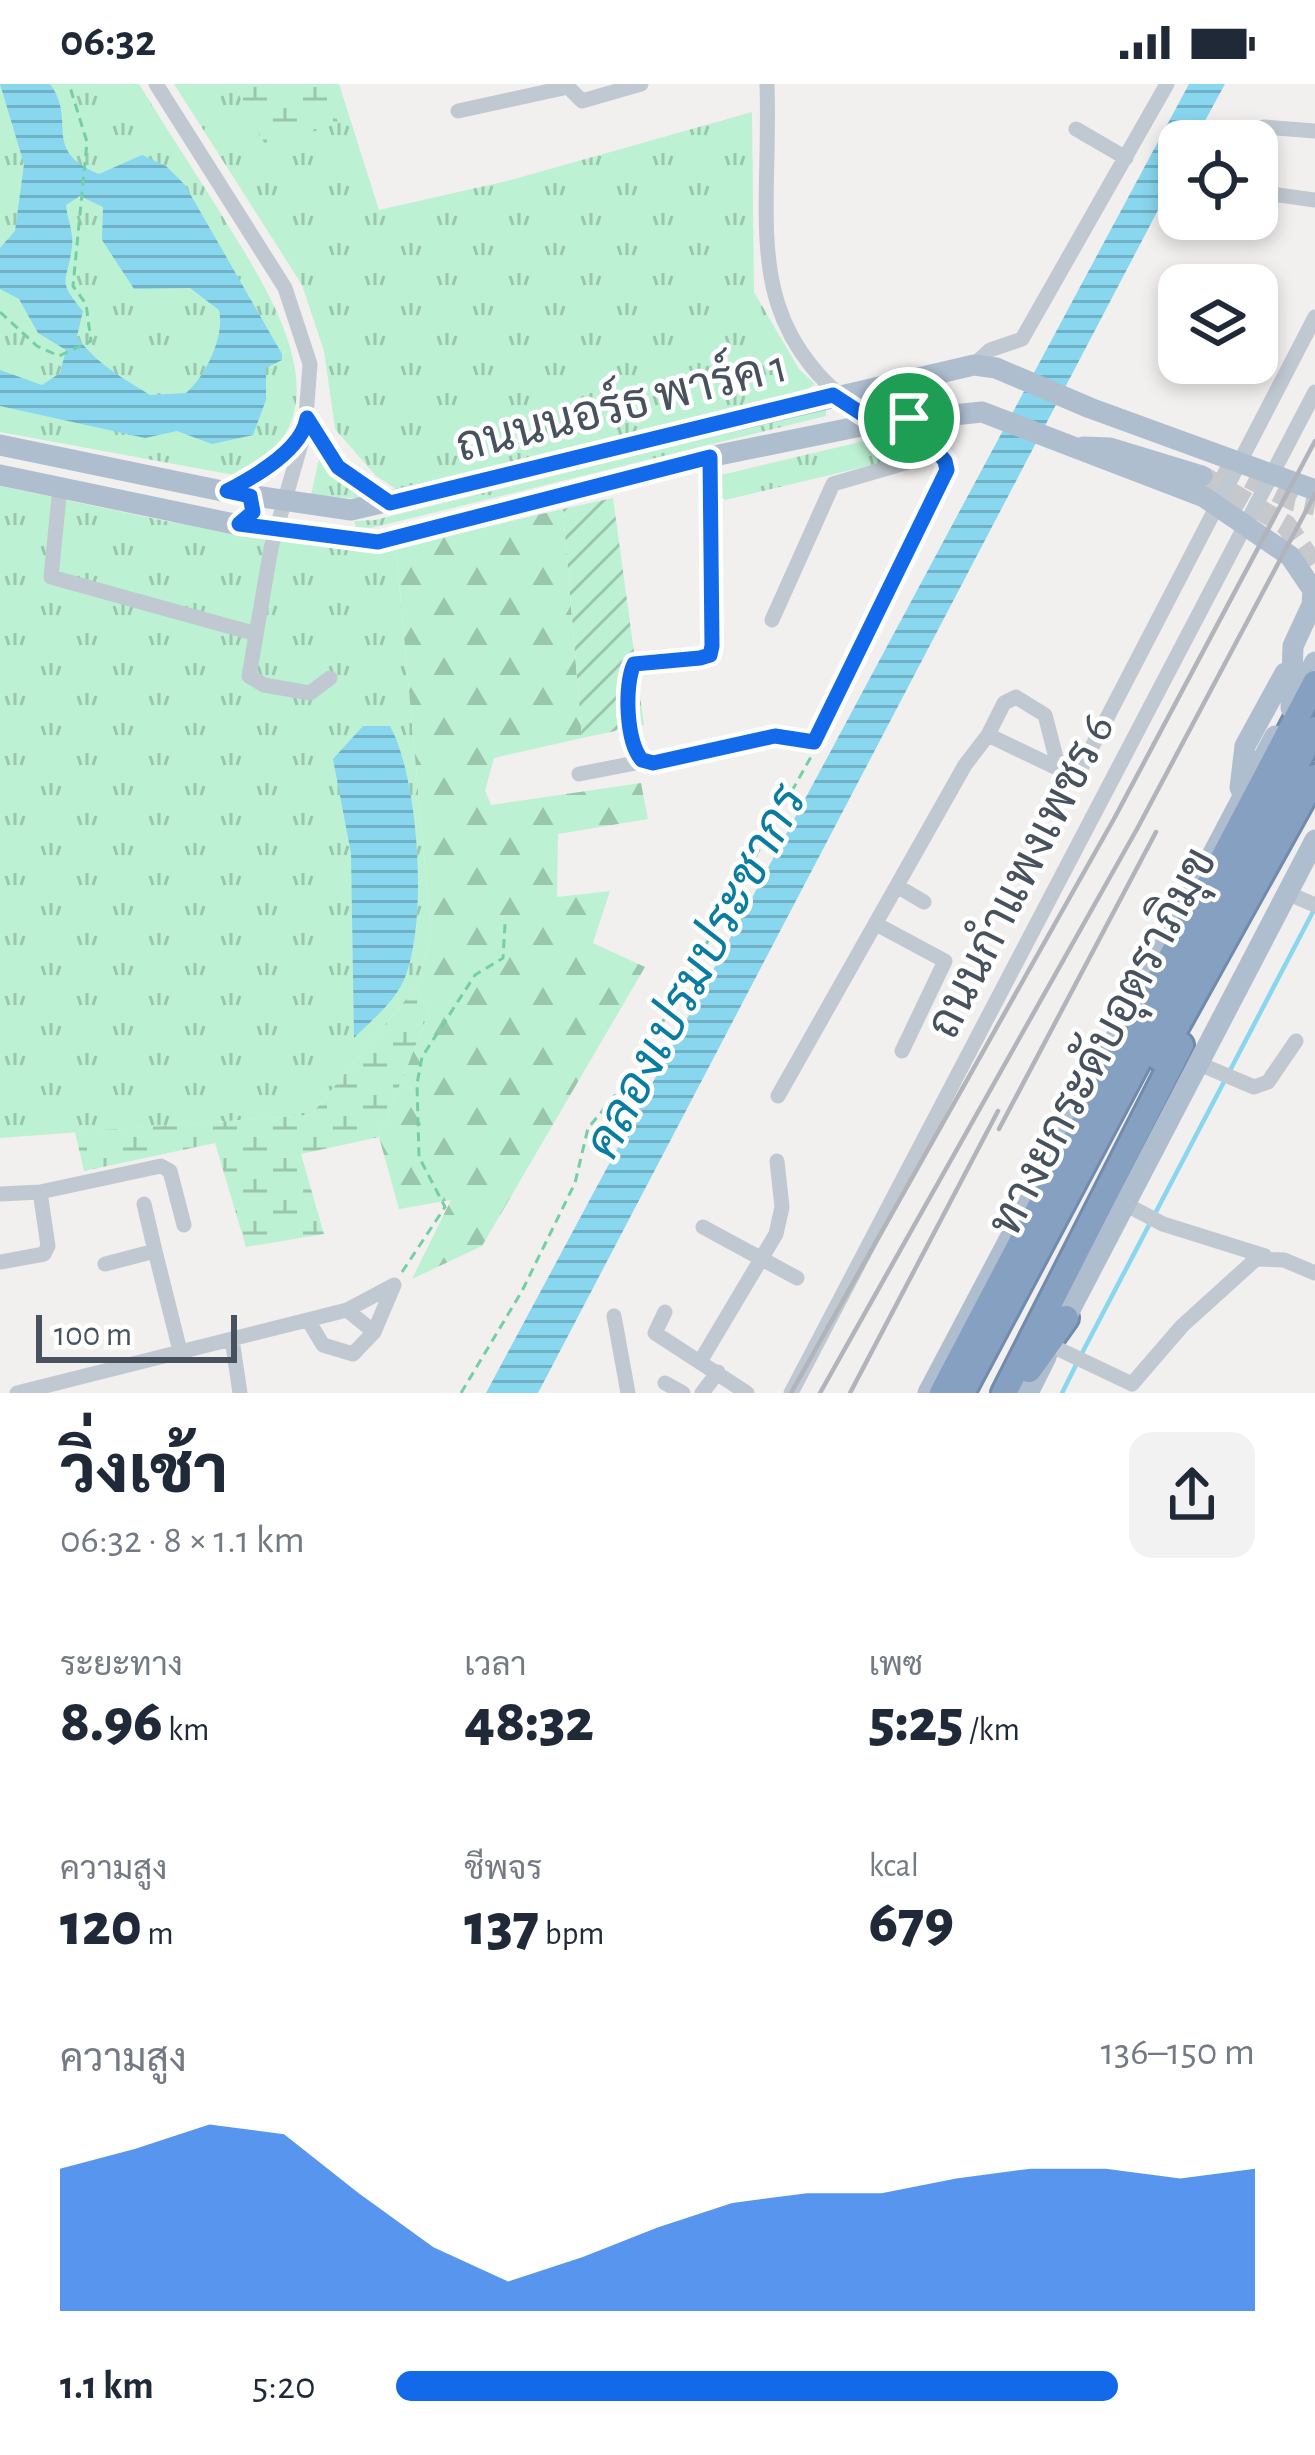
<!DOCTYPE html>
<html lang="th">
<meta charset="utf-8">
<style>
:root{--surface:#fff;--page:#f2f2f3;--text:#1f2937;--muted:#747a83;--accent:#1269e9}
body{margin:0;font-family:"Alegreya Sans",Sarabun,sans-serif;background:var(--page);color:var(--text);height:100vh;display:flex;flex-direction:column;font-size:45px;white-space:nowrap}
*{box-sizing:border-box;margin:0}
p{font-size:39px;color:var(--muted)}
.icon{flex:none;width:66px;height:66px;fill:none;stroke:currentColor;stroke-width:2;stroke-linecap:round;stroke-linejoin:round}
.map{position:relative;height:1309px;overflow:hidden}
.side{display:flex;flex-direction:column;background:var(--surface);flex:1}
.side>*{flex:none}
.tools{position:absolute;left:1158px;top:36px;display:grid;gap:24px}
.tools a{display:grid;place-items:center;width:120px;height:120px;border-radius:24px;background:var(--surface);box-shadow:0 6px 18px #0003;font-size:60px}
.scale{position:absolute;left:36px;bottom:30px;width:201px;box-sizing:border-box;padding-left:12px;border:6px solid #47525e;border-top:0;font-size:33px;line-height:42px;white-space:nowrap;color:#47525e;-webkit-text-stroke:9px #fff;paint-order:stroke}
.pin{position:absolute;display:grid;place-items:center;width:102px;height:102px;color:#fff;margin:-51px;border:6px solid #fff;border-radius:50%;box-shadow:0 3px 12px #0007}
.round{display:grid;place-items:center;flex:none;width:126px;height:126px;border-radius:24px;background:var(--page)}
.overview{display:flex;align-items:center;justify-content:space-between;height:204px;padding:0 60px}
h1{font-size:66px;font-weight:800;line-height:90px}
.metrics{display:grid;grid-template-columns:repeat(3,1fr);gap:18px;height:204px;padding:12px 60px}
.metrics div{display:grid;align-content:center}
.metrics b{font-size:60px;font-weight:800}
.metrics small{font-size:33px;font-weight:400}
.metrics p{font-size:33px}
.chart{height:336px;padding:24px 60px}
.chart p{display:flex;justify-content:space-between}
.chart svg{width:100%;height:216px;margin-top:12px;fill:var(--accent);opacity:.7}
ul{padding:0 60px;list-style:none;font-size:39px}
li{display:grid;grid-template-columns:192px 144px 1fr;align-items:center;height:90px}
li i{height:30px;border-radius:15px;background:var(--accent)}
.status{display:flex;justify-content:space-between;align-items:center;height:84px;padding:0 60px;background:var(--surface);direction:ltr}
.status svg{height:33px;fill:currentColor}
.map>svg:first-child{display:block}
</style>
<div class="status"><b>06:32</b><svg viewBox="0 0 49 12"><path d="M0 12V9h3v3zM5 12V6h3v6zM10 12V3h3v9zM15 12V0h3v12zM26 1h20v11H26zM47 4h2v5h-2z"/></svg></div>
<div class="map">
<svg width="1315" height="1309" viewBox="0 0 1315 1309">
<defs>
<pattern id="grass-tufts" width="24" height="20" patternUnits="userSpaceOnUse" patternTransform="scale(3)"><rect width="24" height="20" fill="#bdf1d3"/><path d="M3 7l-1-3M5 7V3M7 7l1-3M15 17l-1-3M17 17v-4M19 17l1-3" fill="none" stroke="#9bc6ae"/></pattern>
<pattern id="forest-firs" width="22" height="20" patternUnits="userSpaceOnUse" patternTransform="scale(3)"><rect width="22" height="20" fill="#bdf1d3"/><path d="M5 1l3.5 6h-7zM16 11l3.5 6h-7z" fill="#9bc6ae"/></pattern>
<pattern id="wetland-marsh" width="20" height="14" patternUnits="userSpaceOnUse" patternTransform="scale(3)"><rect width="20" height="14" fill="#bdf1d3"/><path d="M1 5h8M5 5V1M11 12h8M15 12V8" fill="none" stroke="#9bc6ae"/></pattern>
<pattern id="garden-furrows" width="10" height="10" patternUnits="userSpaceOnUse" patternTransform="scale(3)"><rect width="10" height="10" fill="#bdf1d3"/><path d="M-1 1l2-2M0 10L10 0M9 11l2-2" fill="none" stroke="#9bc6ae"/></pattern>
<pattern id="water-rules" width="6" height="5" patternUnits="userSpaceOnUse" patternTransform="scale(3)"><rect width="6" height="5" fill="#88d7ef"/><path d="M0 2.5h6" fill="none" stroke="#71b1c5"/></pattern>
</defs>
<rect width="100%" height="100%" fill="#f2efef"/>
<path fill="url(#grass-tufts)" d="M0,0H139C165,42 192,84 218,125C265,202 360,336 234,391L0,348Z
M174,0H339L379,126L511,96L752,28L754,208L799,285L815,300L800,311L396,405L376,392L335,345L324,267L302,201Z
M826,324V332L371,444L356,443L354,437L375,436Z
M940,339L922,369L725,416L700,396Z
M319,375L362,415L311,411Z
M0,402L170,438L396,464L431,850L417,902L311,1031L0,1054Z"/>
<path fill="url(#forest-firs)" d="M563,425L582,654L494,674L485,707L491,721L641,699L648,735L558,750L557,813L610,807L593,859L645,883L482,1162L412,1195L451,1116L399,1125L379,1053L428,930L417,902L431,850L396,464Z"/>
<path fill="url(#wetland-marsh)" d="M233,0H327L338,39L267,64Z
M417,902L428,930L379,1053L301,1070L324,1150L246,1163L215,1059L84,1087L75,1048L311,1031Z"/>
<path fill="url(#garden-furrows)" d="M613,414L644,641L582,654L563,425Z"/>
<path fill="url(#water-rules)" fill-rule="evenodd" d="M0,0H50C78,38 40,65 99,90L142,71L166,82L185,101L282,270V276L266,284V316L253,351L212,360L177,347L145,354L0,322V286L42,301L60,289L66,266L38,249L19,215L0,205V164L15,147L24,80ZM80,112L103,123L102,156L134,205L190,204L219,226C225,252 206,292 186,309L150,311C125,295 94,279 77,252L83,227C55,194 68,199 72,162C74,149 67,134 66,121Z
M1189,0H1225L1194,57H1179V86L538,1309H486Z
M363,642H390C419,695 429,841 403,898C392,920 371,937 354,954L351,769L333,675Z"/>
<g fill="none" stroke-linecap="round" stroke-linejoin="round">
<path stroke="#88d7ef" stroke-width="4.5" d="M1081,1271L1315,824
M1062,1309L1076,1281"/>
<path stroke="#c7c8cb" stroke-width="21" stroke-dasharray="21 10" stroke-linecap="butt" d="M1221,380L1295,417L1315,421
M1202,392L1286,441L1315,482"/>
<g stroke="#718bac" stroke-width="30">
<path id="highway" d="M1159,974L1315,693
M1029,1286L1066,1234
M942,1309L1315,599
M962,1309L1315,645
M1004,1309L1181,961"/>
</g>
<path stroke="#73d0a5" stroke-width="3" stroke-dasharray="9 6" stroke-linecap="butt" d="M0,228L37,262L59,272L91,257L86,220L73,202L87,58L69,0
M402,1188L445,1123L419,1073L417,1000L422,973L475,891L503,874L505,840
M461,1309L522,1207L575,1099L588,1044L634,989L812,671"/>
<path stroke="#c0c9d2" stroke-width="15" d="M156,0L285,204L310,280L305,346L271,464L249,592L264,601L310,609L330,594
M767,0C772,146 735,245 876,339
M458,27L568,3L582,17L641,0
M1076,45L1126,74
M1255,57L1264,43L1315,47
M1257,108L1315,116
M1260,108L1264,46
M974,281L990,266L1022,255L1167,0
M307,334L338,383L390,419
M60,403L51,493L253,549
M227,408L269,381L305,347
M772,536L833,400L939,369
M988,651L1004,619L1016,613L1045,631L1059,685
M642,677C626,659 624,601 634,580L700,574L710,571L712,562L709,373
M579,690L775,652L803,658L817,655L946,396L945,377L909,334
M897,802L924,818
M1287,809L1315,821
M876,840L945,877L902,967
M1197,979L1254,1003L1268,998L1296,957
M778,1012L965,681L988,651L1059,685L1081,684L1315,233
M40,1108L161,1082L170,1087L184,1141
M0,1110L40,1108L48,1162L44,1170L0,1178
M1123,1119L1163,1140L1265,1172
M144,1120L155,1167
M703,1143L797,1194
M105,1180L155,1167L180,1267
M347,1226L374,1248
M665,1228L655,1249L747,1309
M614,1232L628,1309
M232,1255L240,1309
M1052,1262L1132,1300L1182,1242L1256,1175L1284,1176L1315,1189
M701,1276L776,1150L782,1123L777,1077
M665,1299L683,1309
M17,1309L347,1226L394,1201L374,1248L353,1270L323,1261L308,1236
M702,1309L718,1288
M791,1309L1315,308"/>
<path stroke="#aebecf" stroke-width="21" d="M0,361L227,408L351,426L974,281L996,284L1090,324L1315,406
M1083,363L1110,364L1202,392
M0,391L239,441L378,458L709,373L876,339L982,328L1204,413L1290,472L1313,506L1312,521L1293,562L1291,624
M1296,614L1315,578
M1240,704L1245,662L1285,589
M1060,1245L1315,756
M928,1309L1275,652
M1028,1309L1046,1273"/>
<use href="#highway" stroke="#85a0c0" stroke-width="24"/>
<path stroke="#b1b4ba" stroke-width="4.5" d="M999,1045L1156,748
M791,1309L1115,733L1315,357
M820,1309L1137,745L1315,410
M850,1309L998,1027"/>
</g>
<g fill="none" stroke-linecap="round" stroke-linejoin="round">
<g stroke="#fff" stroke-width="24">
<path id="route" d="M833,311L876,339L909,334L945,377L947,386L814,658L775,652L653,679L642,676C626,659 624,601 634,580L700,574L710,571L712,562L710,373L378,458L239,440L253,428L250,412L227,407C254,393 302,366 307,334L338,383L390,419Z"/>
</g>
<use href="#route" stroke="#1269e9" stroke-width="15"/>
</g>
<g text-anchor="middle" stroke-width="9" stroke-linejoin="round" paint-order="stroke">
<g font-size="48" fill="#47525e" stroke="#fff">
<text transform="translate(621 320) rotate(-14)" y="17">ถนนนอร์ธ พาร์ค 1</text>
<text transform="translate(1019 791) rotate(-63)" y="17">ถนนกำแพงเพชร 6</text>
<text transform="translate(1101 957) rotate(-62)" y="17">ทางยกระดับอุตราภิมุข</text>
</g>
<g font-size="51" font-style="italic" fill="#087ca1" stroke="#fff">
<text transform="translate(694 887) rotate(-62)" y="18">คลองเปรมประชากร</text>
</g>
</g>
</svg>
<div class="tools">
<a><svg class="icon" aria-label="locate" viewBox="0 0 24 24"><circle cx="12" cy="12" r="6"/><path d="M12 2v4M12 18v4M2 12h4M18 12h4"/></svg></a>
<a><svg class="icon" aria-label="layers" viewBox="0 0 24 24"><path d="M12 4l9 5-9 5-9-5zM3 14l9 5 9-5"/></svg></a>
</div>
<div class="scale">100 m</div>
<div class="pin" style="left:909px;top:334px;background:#1e9e55"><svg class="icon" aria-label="arrive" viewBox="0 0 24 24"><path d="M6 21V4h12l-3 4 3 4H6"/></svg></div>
</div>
<section class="side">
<div class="overview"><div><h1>วิ่งเช้า</h1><p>06:32 · 8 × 1.1 km</p></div><a class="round"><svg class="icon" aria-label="share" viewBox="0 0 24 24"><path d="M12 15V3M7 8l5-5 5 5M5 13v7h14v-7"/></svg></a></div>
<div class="metrics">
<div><p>ระยะทาง</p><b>8.96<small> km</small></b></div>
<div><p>เวลา</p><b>48:32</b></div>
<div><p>เพซ</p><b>5:25<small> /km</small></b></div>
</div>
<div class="metrics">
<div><p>ความสูง</p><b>120<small> m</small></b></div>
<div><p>ชีพจร</p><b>137<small> bpm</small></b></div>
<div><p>kcal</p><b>679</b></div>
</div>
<div class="chart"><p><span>ความสูง</span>136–150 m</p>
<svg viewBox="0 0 160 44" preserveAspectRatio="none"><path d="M0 44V15L10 11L20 6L30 8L40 20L50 31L60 38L70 33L80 27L90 22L100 20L110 20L120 17L130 15L140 15L150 17L160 15V44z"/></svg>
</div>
<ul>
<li><b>1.1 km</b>5:20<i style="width:84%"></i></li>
</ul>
</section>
